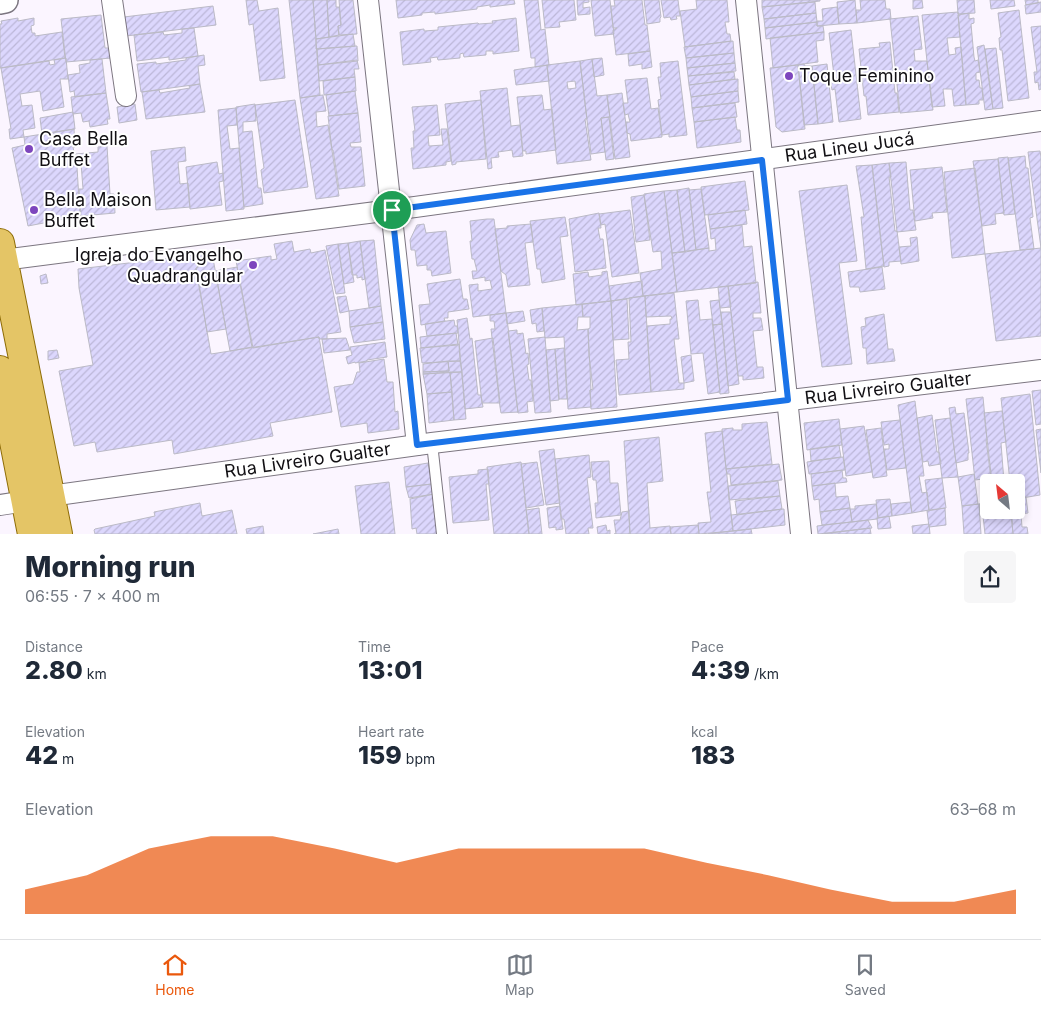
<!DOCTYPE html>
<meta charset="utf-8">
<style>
:root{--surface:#fff;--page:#f6f6f7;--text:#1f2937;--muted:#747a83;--line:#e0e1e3;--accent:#ea580c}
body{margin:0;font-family:Inter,sans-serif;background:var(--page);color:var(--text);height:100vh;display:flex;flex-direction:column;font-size:19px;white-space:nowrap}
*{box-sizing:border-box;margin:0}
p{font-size:16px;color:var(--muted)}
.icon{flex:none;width:28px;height:28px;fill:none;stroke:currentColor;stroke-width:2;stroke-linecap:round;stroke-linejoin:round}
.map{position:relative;height:534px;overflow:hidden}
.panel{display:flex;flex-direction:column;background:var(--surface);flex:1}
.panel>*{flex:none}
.needle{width:32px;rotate:332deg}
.buttons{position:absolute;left:980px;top:474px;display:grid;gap:10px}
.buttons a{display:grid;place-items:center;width:45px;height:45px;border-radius:5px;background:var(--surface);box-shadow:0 2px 8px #0003;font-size:25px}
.pin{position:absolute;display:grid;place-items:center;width:42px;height:42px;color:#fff;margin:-21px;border:2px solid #fff;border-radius:50%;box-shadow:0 1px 5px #0007}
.round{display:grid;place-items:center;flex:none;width:52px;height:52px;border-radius:5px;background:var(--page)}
.head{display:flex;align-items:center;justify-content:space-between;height:85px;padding:0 25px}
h1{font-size:28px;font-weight:800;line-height:38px}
.stats{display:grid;grid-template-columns:repeat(3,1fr);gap:8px;height:85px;padding:5px 25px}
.stats div{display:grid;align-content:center}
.stats b{font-size:25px;font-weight:800}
.stats small{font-size:14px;font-weight:400}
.stats p{font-size:14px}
.chart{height:140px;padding:10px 25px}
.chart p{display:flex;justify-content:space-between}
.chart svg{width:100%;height:90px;margin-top:5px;fill:var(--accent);opacity:.7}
.menu{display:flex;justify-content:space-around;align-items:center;height:70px;border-top:1px solid var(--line);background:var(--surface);font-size:14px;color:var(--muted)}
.menu a{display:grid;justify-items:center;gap:2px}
.menu .on{color:var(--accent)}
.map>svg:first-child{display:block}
</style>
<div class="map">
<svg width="1041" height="534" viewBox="0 0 1041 534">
<defs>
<pattern id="building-hatch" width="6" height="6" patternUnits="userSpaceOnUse" patternTransform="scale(1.25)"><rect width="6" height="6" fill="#dcd7fd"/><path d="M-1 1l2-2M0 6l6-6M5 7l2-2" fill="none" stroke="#bcb7d8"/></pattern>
</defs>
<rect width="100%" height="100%" fill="#fbf5ff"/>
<path fill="url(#building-hatch)" stroke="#bbbac6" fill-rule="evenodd" d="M246,0H257L259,11L278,8L285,78L260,81L253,24L249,25Z
M289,0H313L320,95L300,98Z
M313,0H327L329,37L316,39Z
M327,0H336V7H339L341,25L338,26L339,35L329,37Z
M339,0H353L357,34L339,35L338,26L341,25Z
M396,0H514L515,4L490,7V5L477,7V9L435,14V12L422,13V15L398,18Z
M524,0H538L541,30L545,29L549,65L535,67V58H531Z
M542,0H574L576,20L559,22L560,27L545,28Z
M577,0H589V2L583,3V8L590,7V14L578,15Z
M591,0H610L614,34L595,36Z
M614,0H642L645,25H647L650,51L616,55L613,30L617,28H613L611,8V6H615Z
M644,0H659L661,17L660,18V22L647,24Z
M661,0H678L680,16H676L677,19L671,20L670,17L664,18Z
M696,0H727L729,22H725L727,34H730L731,41L685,47L680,11L697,9Z
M762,0H820V1L762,7Z
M855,0L857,23L839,24L837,2Z
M860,0H885L886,9H890L891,19L857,23L856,10H861Z
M913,0H922L923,8L913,9Z
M957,0H974L975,13L958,14Z
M990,0H1014L1015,6L991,9Z
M1025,0H1038V3L1026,5Z
M815,2L816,13L764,19L762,7Z
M1041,2V12L1026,14L1025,5Z
M213,6L216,25L126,36L124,17Z
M837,7L839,24L817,26V21H823L822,9Z
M1019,10L1029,98L1008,101L1002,50H1000L999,38L1001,37L998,13Z
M958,12L960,37L947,38L949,55L956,54L955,48L961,47L966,105L954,106L952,89H943L945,106L932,107L922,15Z
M816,13L817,22L765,28L764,19Z
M969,13V19L974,18V23L971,24L974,57L975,61L978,60L980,72L976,73V80H979L980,88H982L983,100H979V104L966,105L958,15Z
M101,15L105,48H110L111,58L66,62L61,19Z
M918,16L922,49L914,50L915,61H927L933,110L900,113L890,19Z
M18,18V21L34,18V25L31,26L32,33H35V36L62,32L65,58L0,68V24H2L1,21Z
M516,18L519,51L493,54V51H486V55L464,57L463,53L460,54V58L438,60L437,57L430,58L431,62L403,65L400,32L424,29V31L438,30V27L478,23L479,24L493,23L492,21Z
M817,22V26H823L824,32L766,39L765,28Z
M1041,26V89L1039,90L1038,82L1035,83L1034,72H1037L1031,27Z
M194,28L198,56L169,60V57L137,61L134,35L163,32L164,35L182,33V29Z
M851,30L861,119L839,122L835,89L832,90L830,77L834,76L829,33Z
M824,32V40L816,41L818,62L773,68L770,38Z
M353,34L355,46L316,49V39Z
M733,41L734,53L686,58L684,47Z
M890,42L895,93H897L899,112L868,115L866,96H864L859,49L880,47L879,43Z
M984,45L993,109L985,110L977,47Z
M357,46L358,61L318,65L317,49Z
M996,48L1003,108L993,109L985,49Z
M650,51L652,67L642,69V64L629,66L628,54Z
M734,53L735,63L687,68L686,58Z
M204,55L205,65L198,66L200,84L141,92L137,64L156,62V64L186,60V58Z
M66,58L68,79H60L64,107L43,111L40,91L20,94L22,106L32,105L35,128L23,130L24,137L10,139L9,129H11L1,68L49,61L50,65L55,64L54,60Z
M602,58L604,75L594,77L592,59Z
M102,59L106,93L75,97L74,91L70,92L68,75L80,73L79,65L90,63V60Z
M592,59L597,96L607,95L610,117L601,118L605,152L591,154L580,61Z
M357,60L359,69H354L355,77L319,81L318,65Z
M580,61L587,119H585L591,160L557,164L547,65ZM575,81L576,88L568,89L567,82Z
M678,61L687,135L669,137V134L662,135L658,100L661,99L658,77H661L660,63Z
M735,63L736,71L688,76L687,68Z
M804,64L805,66H812L818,124L804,125L798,65Z
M827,64L833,122L818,124L812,66Z
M547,65L549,81L516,85L514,70Z
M798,65L805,129L782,132L776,127L770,68Z
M734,72L735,79L689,85L688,76Z
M355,77L356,91L324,95L323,81Z
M647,78L651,109L658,108L662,137L631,141L630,134L627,133L626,122H630L628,114L625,115L623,103H628L625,80Z
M738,79V91L691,97L689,85Z
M200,84L205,112L146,119L142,92L159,90L160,93L190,88L189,86Z
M507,88L511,126L520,125L523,156L513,157L512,150L498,152L499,157L491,158L492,168L488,169L480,91Z
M355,91L358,113L329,116L326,95Z
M738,91L739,102L692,108L691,97Z
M106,93L110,119H107L108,124L90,127L89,121L83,122L81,113L73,114L71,97Z
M622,93L630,157L615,159L607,95Z
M323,95L326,111L316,112L317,127L328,125L339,196L316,199L300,98Z
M542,95L544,110L552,109L556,150L526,154V151H523L517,97Z
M295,100L308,187L264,193L261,170L264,168L255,105Z
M481,100L486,159L456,162V164L452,165L445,104Z
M735,103L737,117L694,122L692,108Z
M135,104L137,120L119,123L117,107Z
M255,104L256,121L243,122V132L252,131L258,188H261L263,204L244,207L236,107Z
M437,105L440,135L428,136L429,146L443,145L441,129H447L451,161L446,162V165L413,169L411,148H414L413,131H415L412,107Z
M236,108L237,125L227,126L230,149L239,148L244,209L226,211L218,110Z
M73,112L75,129L42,134L40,118Z
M358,113L361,142L350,143L351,147H361L365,186L339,189L333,150H332L328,116Z
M609,117L614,159L606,160L601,118Z
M735,117L737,130H740L741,142L697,148L694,122Z
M74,129L75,147H73L77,167L80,216L28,226L12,148L25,145L24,137Z
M107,146L110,194H114L115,213L81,216L79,189H83L81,163H77L76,154L98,152V147Z
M185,147L186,161L178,162L180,184L188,183L190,207L156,210L151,151Z
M1040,151L1041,157V248L1028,152Z
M1025,156L1026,168H1028L1033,217L1030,218L1034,249L1020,250L1008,158Z
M1008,157L1015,214L1004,215L998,158Z
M998,159L1004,213L995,214L996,224L982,226L973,161Z
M217,162L219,174L223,173V181L219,182L222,205L190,209L186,167Z
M906,162L910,210H913L916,230L897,232L889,163Z
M889,163L891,177H889L895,231H897L901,261L889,262V266L884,267L872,165Z
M872,165L884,266L866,269L861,217H864L856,166Z
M942,167L947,212L932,213L933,218L915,221L910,170Z
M975,168L985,254L952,258L944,172Z
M745,181L749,210L705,215L701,187Z
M847,185L857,261L839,263L852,364L822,367L799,191Z
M689,188L696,250L685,252L677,190Z
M701,189L709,248L696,250L689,190Z
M677,190L685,252L672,253L664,191Z
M664,191L677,292L643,296L640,273L662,269L661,251L653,252L644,194Z
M644,195L650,240L636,242L631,197Z
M630,210L639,273L612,277L605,224L601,225L599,214Z
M745,210L747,224L710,229L708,215Z
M599,213L601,228H598L600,239H603L606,268L575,272L569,219Z
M565,217L568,236L560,237L565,279L542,283L540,269H537L530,221Z
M487,219H494L506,313L473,317L469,285L478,284V291L492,289L490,280L485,281V277L473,279L472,271H477L474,259H472L471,251L470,241H472L470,221Z
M424,224L426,233L446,231L451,273L432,276L431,270H427V265L417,266L415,250H411L410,240L417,225Z
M531,224L533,242L525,243L530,285L508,287L506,275L501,271L495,229L507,228V226Z
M742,225L744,247L752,246L756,283L677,292L672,253L709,248V251L716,250L715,238L711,239L710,229Z
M917,237L919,261L901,264L899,247L911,246L910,238Z
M374,240L381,306L369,308L360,241Z
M292,241L294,252L310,249L311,253L325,250L341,332L327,334V339H319V337L253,348L236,261L271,256V260L277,259L274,244Z
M360,241L365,279L362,280V277L357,278V275H352L348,243Z
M348,243L354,282L344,284L338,244Z
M338,244L345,293L336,294L326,246Z
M1041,248V336L996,341L985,254Z
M212,253L226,329L207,332L196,268L198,267L196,255Z
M196,255L198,267L196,268L211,354L319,337L332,412L270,423L273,436L174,454L172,440L97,452L95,442L74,446L59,371L93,365L79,288L78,269Z
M237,267L252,347L230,351L215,271Z
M882,267L885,289L860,292L859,287H850L848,272Z
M607,271L611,301L576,305L573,274L588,272L589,277L602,275V272Z
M46,274L48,283L41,284L40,276Z
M460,279L463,299H467L469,309L448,312V318H444L445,321L421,325L419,305L430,304L427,284Z
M642,281L643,296L611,301L609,286Z
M758,282L761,313H753V318H761L763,330L753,331L757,367H763L764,378L743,380V376H738L728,286Z
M728,286L731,307L720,308L718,287Z
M674,293L679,339H674L679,383H684V389L651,392L647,326L670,324V319H672L671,316L646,317L645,296Z
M346,296L349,311L340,313L337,297Z
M645,296L651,392L619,395L616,360L629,359L628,342H631L629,298Z
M627,299L629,339L613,340L611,301Z
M698,300L700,320L712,319L720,392L708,394L703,353L691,354L686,301Z
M719,300L722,324L713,325L710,301Z
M611,301L617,407L591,409L590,390L593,389L589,355L588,329L590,328V317H583L582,304Z
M582,304L583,317H578L577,330L588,329L591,390H590L591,407L568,409L564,337L545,338L542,308Z
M381,306L383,322L350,327L349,311Z
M542,308L544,331L537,332L536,323L532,324L530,310Z
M523,311L525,321L507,324L506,313Z
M721,312H731L739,384L728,386Z
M506,313L508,327L518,412L501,413L500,407L491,329H495L494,321H490V315Z
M884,314L888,349H893L895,361L867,364L866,348H863L861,327L866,326L865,318Z
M467,318L470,339L472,338L478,395H481L483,407L465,409L457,320Z
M454,320L455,326H457L458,333L427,336L425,324Z
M383,322L385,339L354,343L350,327Z
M722,324L729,393L720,394L713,325Z
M517,330V334L523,333L526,354L528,353L529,364L527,365L529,380H531L533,401L527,402L528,412L518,413L508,331Z
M456,333L458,345L421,348L420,337Z
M545,337L551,412L535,413L528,339Z
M346,338L350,350L324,353L322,339Z
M493,338L500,403H482L475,341Z
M385,342L387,357L367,360V361L355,363V362L348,364L346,357L352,355L350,347Z
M459,344L460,361L422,363L420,348Z
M564,348L567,399H559L555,349Z
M555,349L559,400L550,401L546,350Z
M57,350L59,358L48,360V351Z
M691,355L694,381L684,383L681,357Z
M384,359L387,382H393L395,412L398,411L399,429L368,433L367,423L341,427L334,387L353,384L357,372H360L359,363Z
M448,361H460L462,372L423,374V372L449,371Z
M448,361L449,371L423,372V364Z
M450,372H462L466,419L454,420Z
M450,372L452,392L427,394L423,374Z
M1041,390V424L1036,425L1032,391Z
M452,392L454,420L429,423L427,394Z
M1030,394L1040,495L1016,499V482H1010L1001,398Z
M983,397L987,440H986L991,478L975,480L966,399Z
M915,401L924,476H919L922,493L927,492L929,510L912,513L898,405Z
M955,407L956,414L964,413L969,453H968V460L956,463L949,408Z
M1002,411L1006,442L1001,443L1004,482H992L984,413Z
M932,415L937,452H939L941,464L929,466L928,461L923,462L917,418Z
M950,418L958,477L942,478L935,420Z
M839,419L842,445L807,450L804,423Z
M900,420L906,468L887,470L884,449H889V444L884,445L881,422Z
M767,422L772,464L726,469L722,429L733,428V430H742V424Z
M864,426L872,472L846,476L840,429Z
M881,428L887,476L873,478L866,430Z
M1041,429V473L1036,430Z
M722,431L733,531L699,534L698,523L711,522L707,492H711L705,433Z
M659,437L663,481L647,483L650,528L670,526L671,534H630L624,441Z
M839,445L841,457L811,461L810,449Z
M554,449L560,503L546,505L539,451Z
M589,455L591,477L587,478L593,528H588L589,534H566L564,519H561L555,459Z
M843,457L845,470L809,474L807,462Z
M609,461L610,483H618L621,515L596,518L595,503H598L596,480H593L591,462Z
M521,462L529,534H494L487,467Z
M537,462L544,505L526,508L521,464Z
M428,463L432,484L406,487L404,467Z
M779,464L782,480L731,485L730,474H727L726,469Z
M488,469L489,484H486L489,520L453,523L449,477L478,474V470Z
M842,470L843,478H846L847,482L812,486L811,474Z
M974,474L978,504L962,506L958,477Z
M942,478L946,508L929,510L925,480Z
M778,481L780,496L729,500L728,486Z
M389,482L395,534H361L355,486Z
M835,483L836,497L848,496L850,508L820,512L819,499L814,500L812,486Z
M432,484L434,494L409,498L406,487Z
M434,494L440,534H417L416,528L412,529L410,499Z
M780,496L782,509L737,515L735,501Z
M1026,497L1028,513L1021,514L1022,527H1027L1028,534H1013L1011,510H1016V499Z
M890,499L892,516L878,518L876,500Z
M910,502L912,513L892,516L891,504Z
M989,502V510H1011L1013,534H985L983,516H980L979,504Z
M200,503L202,516L232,510L237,534H95L94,530L95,529L155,516L154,512Z
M876,504L878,518L877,519L852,522L850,509H855V506Z
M979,504L981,534H964L962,506Z
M560,506L563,529L556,530V527L549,528L547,508Z
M539,508L542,534H529L526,510Z
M850,508L852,522L822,525L820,512Z
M945,508L946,525L929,527L927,511Z
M784,509L785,525L733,531L731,515Z
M629,511L630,534H614H616L614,520H620L622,512Z
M889,516L891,528L878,529L877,518Z
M868,520L872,528L818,534L817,526Z
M929,524L930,534H913L912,526Z
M606,525L607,531L610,530V534H598L597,527Z
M698,525L699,534H671L670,527Z
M263,526L264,534H247L246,529Z
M870,528L871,534H822Z
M338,529L339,534H313Z
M751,529L752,534H708L732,531Z"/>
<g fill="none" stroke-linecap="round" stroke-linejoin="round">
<g stroke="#7c7680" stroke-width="12">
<path id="service" d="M432,443L442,534"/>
</g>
<g stroke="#7c7680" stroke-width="22">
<g id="minor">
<path d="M112,0L126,96"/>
<path d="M368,0L417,445"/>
<path d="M746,0L801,534"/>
<path id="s1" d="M3,260L415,207L1041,121"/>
<path id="s2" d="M50,496L432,443L1041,370"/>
<path d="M0,505L26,501"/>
</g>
</g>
<g stroke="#7c7680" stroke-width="28">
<path id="tertiary" d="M0,1L5,0"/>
</g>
<g stroke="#8e6c07" stroke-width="30">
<path id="primary" d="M0,243L58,534
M0,370L32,534"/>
</g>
<use href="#service" stroke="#fff" stroke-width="10"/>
<use href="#minor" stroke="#fff" stroke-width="20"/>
<use href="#tertiary" stroke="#fff" stroke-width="25"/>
<use href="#primary" stroke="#e4c566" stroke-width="28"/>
</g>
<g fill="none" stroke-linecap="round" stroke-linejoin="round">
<g stroke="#fff" stroke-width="10">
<path id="route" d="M762,160L788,400L417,445L392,210Z"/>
</g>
<use href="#route" stroke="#1a73e8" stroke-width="6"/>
</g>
<g fill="#7d46bd" stroke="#fff" stroke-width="2">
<circle cx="789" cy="76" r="5"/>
<circle cx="29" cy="149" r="5"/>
<circle cx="34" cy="210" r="5"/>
<circle cx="253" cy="265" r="5"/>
</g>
<g text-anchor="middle" stroke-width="4" stroke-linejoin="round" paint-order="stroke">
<g font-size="18" fill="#110f13" stroke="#fff" text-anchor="start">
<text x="799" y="82">Toque Feminino</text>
<text x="39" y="145">Casa Bella<tspan x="39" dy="21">Buffet</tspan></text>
<text x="44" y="206">Bella Maison<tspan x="44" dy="21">Buffet</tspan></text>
<text x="243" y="261" text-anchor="end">Igreja do Evangelho<tspan x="243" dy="21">Quadrangular</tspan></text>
</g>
<g font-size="18" fill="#110f13" stroke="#fff">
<text dy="6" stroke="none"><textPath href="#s1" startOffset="854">Rua Lineu Jucá</textPath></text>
<text dy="6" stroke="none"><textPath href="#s2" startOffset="845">Rua Livreiro Gualter</textPath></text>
<text dy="6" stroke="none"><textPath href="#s2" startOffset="260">Rua Livreiro Gualter</textPath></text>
</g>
</g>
</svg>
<div class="buttons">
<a><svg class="needle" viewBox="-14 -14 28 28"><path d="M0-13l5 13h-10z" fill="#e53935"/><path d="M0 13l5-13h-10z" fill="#747a83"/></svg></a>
</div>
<div class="pin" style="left:392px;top:210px;background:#1e9e55"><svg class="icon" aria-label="arrive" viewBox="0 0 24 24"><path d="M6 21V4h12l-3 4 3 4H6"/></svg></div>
</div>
<section class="panel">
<div class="head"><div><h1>Morning run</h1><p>06:55 · 7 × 400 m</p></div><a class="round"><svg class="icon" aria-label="share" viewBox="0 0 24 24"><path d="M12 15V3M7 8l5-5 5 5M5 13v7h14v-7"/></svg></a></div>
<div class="stats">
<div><p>Distance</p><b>2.80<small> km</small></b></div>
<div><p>Time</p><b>13:01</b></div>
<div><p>Pace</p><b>4:39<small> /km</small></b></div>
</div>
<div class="stats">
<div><p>Elevation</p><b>42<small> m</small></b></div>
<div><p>Heart rate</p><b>159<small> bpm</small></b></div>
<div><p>kcal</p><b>183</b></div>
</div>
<div class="chart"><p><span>Elevation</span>63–68 m</p>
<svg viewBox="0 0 160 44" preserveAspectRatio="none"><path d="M0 44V32L10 25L20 12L30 6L40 6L50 12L60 19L70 12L80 12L90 12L100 12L110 19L120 25L130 32L140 38L150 38L160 32V44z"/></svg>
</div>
</section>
<nav class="menu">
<a class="on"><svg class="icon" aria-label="home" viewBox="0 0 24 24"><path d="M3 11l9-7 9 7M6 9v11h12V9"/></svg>Home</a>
<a><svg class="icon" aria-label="map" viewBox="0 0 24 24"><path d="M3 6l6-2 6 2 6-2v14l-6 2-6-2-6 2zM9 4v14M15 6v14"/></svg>Map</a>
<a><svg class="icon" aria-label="saved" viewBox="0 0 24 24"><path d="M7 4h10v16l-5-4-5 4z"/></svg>Saved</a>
</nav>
